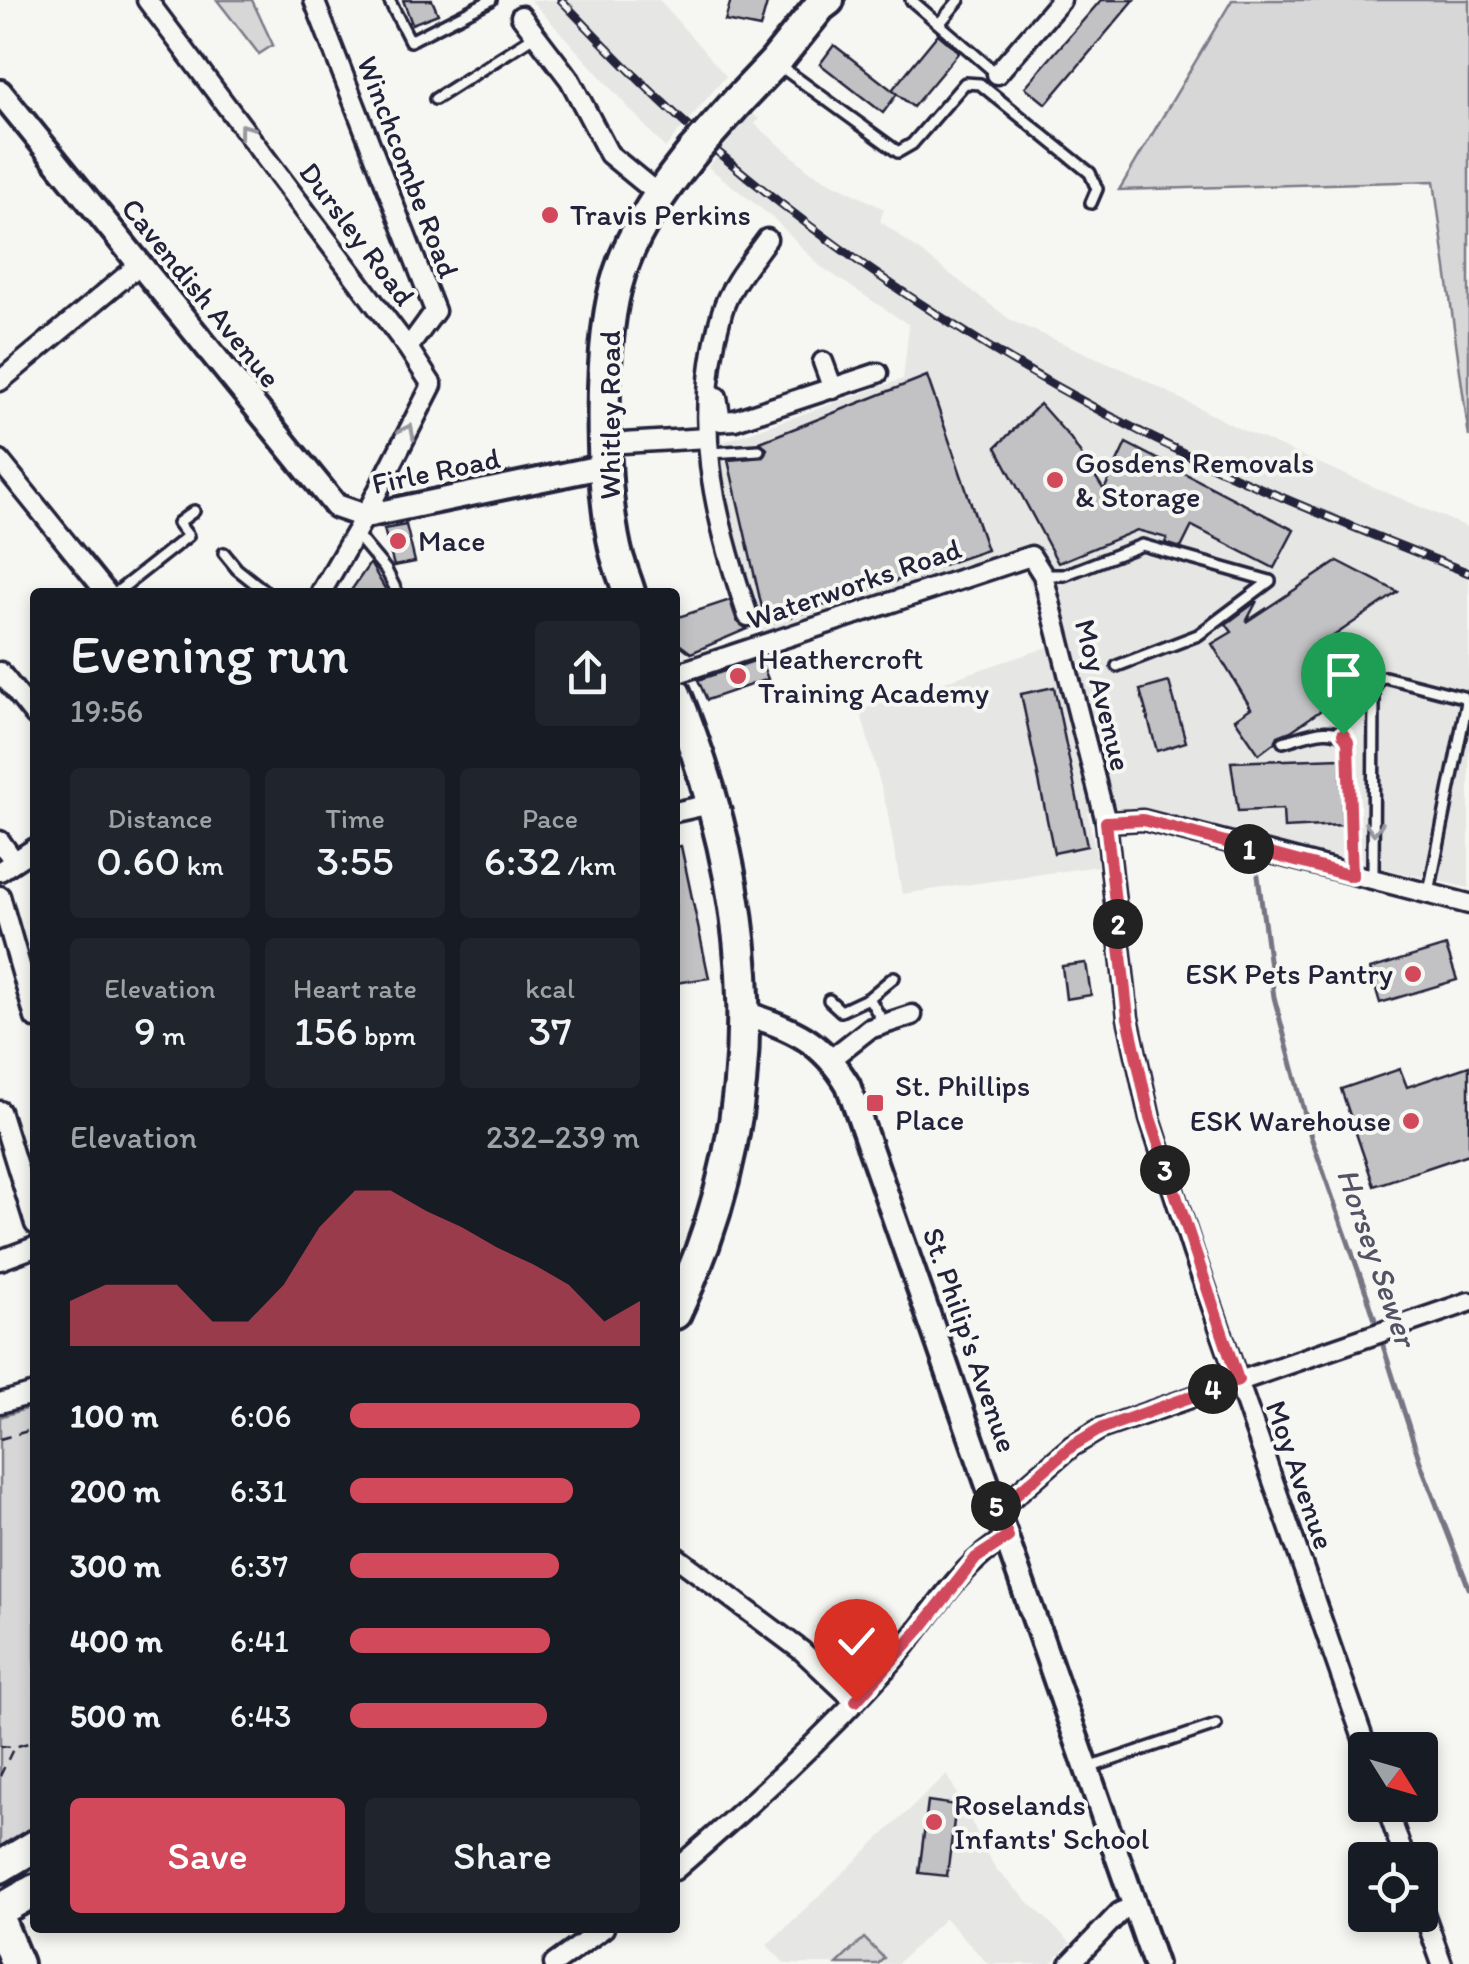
<!DOCTYPE html>
<meta charset="utf-8">
<style>
:root{--surface:#171b24;--page:#20242c;--text:#f1f3f6;--muted:#9ea1a6;--accent:#d1495b}
body{margin:0;font-family:Itim,sans-serif;background:var(--page);color:var(--text);height:100vh;display:flex;flex-direction:column;font-size:38px;white-space:nowrap}
*{box-sizing:border-box;margin:0}
p{font-size:32px;color:var(--muted)}
.icon{flex:none;width:55px;height:55px;fill:none;stroke:currentColor;stroke-width:2;stroke-linecap:round;stroke-linejoin:round}
.map{position:relative;flex:1;overflow:hidden}
.sheet{position:absolute;left:30px;top:588px;width:650px;height:1345px;display:flex;flex-direction:column;background:var(--surface);border-radius:10px;box-shadow:0 5px 15px #0003}
.sheet>*{flex:none}
.needle{width:65px;rotate:127deg}
.controls{position:absolute;left:1348px;top:1732px;display:grid;gap:20px}
.controls a{display:grid;place-items:center;width:90px;height:90px;border-radius:10px;background:var(--surface);box-shadow:0 5px 15px #0003;font-size:50px}
.pin{position:absolute;display:grid;place-items:center;width:85px;height:85px;color:#fff;margin:-102px -42px;border-radius:50% 50% 50% 0;rotate:-45deg;box-shadow:0 0 10px #0007}
.pin .icon{rotate:45deg}
.km{position:absolute;width:50px;height:50px;margin:-25px;border-radius:50%;background:#222;color:#fff;font-size:28px;line-height:50px;text-align:center}
.round{display:grid;place-items:center;flex:none;width:105px;height:105px;border-radius:10px;background:var(--page)}
.headline{display:flex;align-items:center;justify-content:space-between;height:170px;padding:0 40px}
h1{font-size:55px;font-weight:600;line-height:75px}
.stats{display:grid;grid-template-columns:repeat(3,1fr);gap:15px;height:170px;padding:10px 40px}
.stats div{display:grid;align-content:center;border-radius:10px;background:var(--page);text-align:center}
.stats b{font-size:42px;font-weight:600}
.stats small{font-size:28px;font-weight:400}
.stats p{font-size:28px}
.chart{height:280px;padding:20px 40px}
.chart p{display:flex;justify-content:space-between}
.chart svg{width:100%;height:180px;margin-top:10px;fill:var(--accent);opacity:.7}
.cta{display:flex;gap:20px;margin-top:auto;padding:20px 40px}
.cta a{flex:1;height:115px;border-radius:10px;background:var(--accent);color:#fff;font-size:40px;font-weight:600;line-height:115px;text-align:center}
.cta a+a{background:var(--page);color:var(--text)}
ul{padding:0 40px;list-style:none;font-size:32px}
li{display:grid;grid-template-columns:160px 120px 1fr;align-items:center;height:75px}
li i{height:25px;border-radius:12px;background:var(--accent)}
.map>svg:first-child{display:block}
</style>
<div class="map">
<svg width="1469" height="1964" viewBox="0 0 1469 1964">
<rect width="100%" height="100%" fill="#f6f6f2"/>
<filter id="ink" filterUnits="userSpaceOnUse"><feTurbulence type="fractalNoise" baseFrequency=".01" numOctaves="2"/><feDisplacementMap in="SourceGraphic" scale="20" xChannelSelector="R" yChannelSelector="G"/><feConvolveMatrix kernelMatrix="1 2 1 2 8 2 1 2 1" color-interpolation-filters="sRGB"/></filter>
<g filter="url(#ink)">
<path fill="#e6e6e4" d="M531,0H659L726,76L665,148Z
M751,113L759,119L755,124L811,172L884,209L880,221L1012,321L1127,371L1240,429L1469,528V888L1115,807L1088,812L1098,866L902,894L887,809L860,710L1051,646L1026,572L1028,555L758,633L711,446L903,379L909,325L820,266L773,218L708,167Z
M947,1774L996,1870L1071,1943L1050,1964H988L945,1918L897,1964H785L767,1945Z"/>
<path fill="#d7d7d7" stroke="#7c7c89" stroke-width="2.5" d="M217,0H252L273,45L259,54Z
M1232,0H1469V437L1434,181L1119,190Z
M35,1406V1830L0,1848V1417Z
M864,1938L884,1958L878,1964H837Z"/>
<g fill="none" stroke-linecap="round" stroke-linejoin="round">
<path stroke="#757583" stroke-width="5" d="M1258,876L1274,997L1311,1137L1367,1295L1420,1462L1469,1588"/>
</g>
<path fill="#c2c2c4" stroke="#22223b" stroke-width="2.5" d="M403,0H432L438,14L412,24Z
M731,0H768L760,28L725,21Z
M1101,0H1134L1046,104L1025,87Z
M938,34L959,52L913,107L892,90Z
M834,45L897,94L883,113L820,64Z
M927,376L987,550L766,625L728,460L763,457L767,449L760,442Z
M1040,404L1071,439L1104,490L1126,443L1294,530L1274,568L1192,526L1181,548L1165,543L1167,538L1137,530L1058,563L996,447Z
M406,525L415,562L394,566L384,529Z
M1338,561L1398,592L1316,648L1346,693L1291,731L1278,736L1275,742L1259,754L1235,719L1251,708L1212,644L1232,632L1226,624L1257,601L1246,622Z
M370,563L387,592H350Z
M730,600L737,621L747,629L691,653L679,644L675,618Z
M760,659L768,679L707,700L698,680Z
M1169,682L1186,742L1157,751L1140,690Z
M1054,687L1087,846L1054,853L1021,694Z
M1340,758L1342,825L1284,828L1283,809L1238,811L1231,762Z
M681,846L709,978L675,983V847Z
M1446,946L1457,980L1380,1003L1370,969Z
M1086,963L1091,995L1066,999L1062,966Z
M1469,1066V1154L1374,1186L1341,1089L1400,1069L1407,1087Z
M928,1801L956,1805L947,1876L919,1873Z"/>
<g fill="none" stroke-linecap="round" stroke-linejoin="round">
<g stroke="#22223b" stroke-width="16">
<path id="service" d="M389,0L410,41L491,0
M911,0L997,74
M939,24L959,0
M780,66L898,152L912,144L965,83L980,84L1090,173L1097,189L1091,203
M435,99L536,35
M710,453L759,450
M355,533L386,570L397,592
M224,553L237,569L266,592
M1043,575H1064L1142,545L1270,581L1198,635L1117,666
M117,592L188,536L178,523L194,511
M1283,742C1303,737 1335,721 1348,742L1352,873
M1373,879L1374,690L1379,678L1385,677L1463,697L1467,702L1429,892
M869,998L894,977
M829,1000L841,1011L869,998L883,1022
M1088,1768L1216,1725"/>
</g>
<g stroke="#22223b" stroke-width="25">
<path id="minor" d="M147,0L408,348L432,385L365,516L321,592
M314,0L435,311L408,348
M521,16L570,80L609,154L659,195
M997,74L1061,0
M823,362L833,389
M0,381L139,265
M717,397L721,421L735,420L878,373
M606,444L707,438
M0,461L106,592
M748,616C713,514 691,420 722,312C730,285 751,261 767,239
M0,672L35,716
M675,674L1031,556L1043,575L1106,822L1128,1018L1150,1119L1193,1252L1367,1750
M675,812L715,803
M1106,822L1143,820L1469,904
M0,841L14,861
M0,871L35,848
M0,896L35,1018
M832,1058L869,1029L912,1015
M0,1111L35,1224
M0,1260L35,1247
M0,1403L35,1393
M996,1506L1007,1502L1072,1446L1100,1429L1469,1302
M675,1556L802,1651L855,1701
M1386,1805L1405,1860
M675,1870C750,1805 824,1738 890,1664C928,1622 957,1565 1008,1537
M1420,1902L1442,1964
M554,1964L604,1928
M1070,1964L1120,1912L1135,1906"/>
</g>
<g stroke="#22223b" stroke-width="30">
<path id="tertiary" d="M0,92L336,506L365,516L606,466
M745,1013C794,1030 821,1040 848,1085L1155,1964"/>
</g>
<g stroke="#22223b" stroke-width="38">
<path id="primary" d="M738,101L775,62L820,6L828,0
M629,592C625,578 618,563 615,548C600,480 598,338 620,272C635,227 663,189 692,153
M675,694C759,902 773,1107 675,1313
M0,1867L35,1846
M0,1910L35,1890
M0,1923L17,1964"/>
</g>
<path stroke="#22223b" stroke-width="2.5" stroke-dasharray="10 8" stroke-linecap="butt" d="M0,1439L35,1429
M0,1746L13,1747
M0,1776L14,1747L35,1741"/>
<use href="#service" stroke="#f6f6f2" stroke-width="9"/>
<use href="#minor" stroke="#f6f6f2" stroke-width="18"/>
<use href="#tertiary" stroke="#f6f6f2" stroke-width="22"/>
<use href="#primary" stroke="#f6f6f2" stroke-width="30"/>
<g stroke="#22223b" stroke-width="9">
<path id="rail" d="M561,0C612,53 663,106 719,153C857,271 1032,382 1196,459C1286,501 1377,537 1469,573"/>
</g>
<use href="#rail" stroke="#f6f6f2" stroke-width="5" stroke-dasharray="15" stroke-linecap="butt"/>
<g stroke="#22223b" stroke-width="38" stroke-linecap="butt">
<path id="primary-bridge" d="M692,153L738,101"/>
</g>
<use href="#primary-bridge" stroke="#f6f6f2" stroke-width="30"/>
</g>
<defs><path id="oneway-chevron" d="M-2-3.5L2.5 0L-2 3.5" fill="none" stroke-width="1.6" stroke-linecap="round" stroke-linejoin="round" transform="scale(2.5)"/></defs>
<g stroke="#9797a0">
<use href="#oneway-chevron" transform="translate(245 130) rotate(-127)"/>
<use href="#oneway-chevron" transform="translate(408 431) rotate(-63)"/>
<use href="#oneway-chevron" transform="translate(1374 828) rotate(90)"/>
</g>
</g>
<g fill="none" stroke-linecap="round" stroke-linejoin="round" filter="url(#ink)">
<g stroke="#fff" stroke-width="20">
<path id="route" d="M856,1701L921,1628L976,1558L1008,1537L996,1506L1007,1502L1072,1446L1100,1429L1238,1380L1150,1118L1128,1018L1106,822L1143,820L1352,876L1348,742L1343,734"/>
</g>
<use href="#route" stroke="#d1495b" stroke-width="12"/>
</g>
<g fill="#d1495b" stroke="#f6f6f2" stroke-width="4">
<circle cx="550" cy="215" r="10"/>
<circle cx="1055" cy="480" r="10"/>
<circle cx="398" cy="541" r="10"/>
<circle cx="738" cy="676" r="10"/>
<circle cx="1413" cy="974" r="10"/>
<rect x="865" y="1093" width="20" height="20" rx="5"/>
<circle cx="1411" cy="1121" r="10"/>
<circle cx="934" cy="1822" r="10"/>
</g>
<g text-anchor="middle" stroke-width="8" stroke-linejoin="round" paint-order="stroke">
<g font-size="30" fill="#22223b" stroke="#f6f6f2">
<text transform="translate(408 167) rotate(69)" y="10">Winchcombe Road</text>
<text transform="translate(357 234) rotate(53)" y="10">Dursley Road</text>
<text transform="translate(201 293) rotate(51)" y="10">Cavendish Avenue</text>
<text transform="translate(610 415) rotate(-90)" y="10">Whitley Road</text>
<text transform="translate(436 471) rotate(-12)" y="10">Firle Road</text>
<text transform="translate(854 584) rotate(-19)" y="10">Waterworks Road</text>
<text transform="translate(1103 695) rotate(76)" y="10">Moy Avenue</text>
<text transform="translate(970 1340) rotate(71)" y="10">St. Philip's Avenue</text>
<text transform="translate(1300 1475) rotate(71)" y="10">Moy Avenue</text>
</g>
<g font-size="30" fill="#22223b" stroke="#f6f6f2" text-anchor="start">
<text x="570" y="225">Travis Perkins</text>
<text x="1075" y="473">Gosdens Removals<tspan x="1075" dy="34">&amp; Storage</tspan></text>
<text x="418" y="551">Mace</text>
<text x="758" y="669">Heathercroft<tspan x="758" dy="34">Training Academy</tspan></text>
<text x="1393" y="984" text-anchor="end">ESK Pets Pantry</text>
<text x="895" y="1096">St. Phillips<tspan x="895" dy="34">Place</tspan></text>
<text x="1391" y="1131" text-anchor="end">ESK Warehouse</text>
<text x="954" y="1815">Roselands<tspan x="954" dy="34">Infants' School</tspan></text>
</g>
<g font-size="32" font-style="italic" fill="#535365" stroke="#f6f6f2">
<text transform="translate(1377 1257) rotate(71)" y="11">Horsey Sewer</text>
</g>
</g>
</svg>
<div class="controls">
<a><svg class="needle" viewBox="-14 -14 28 28"><path d="M0-13l5 13h-10z" fill="#e53935"/><path d="M0 13l5-13h-10z" fill="#9ea1a6"/></svg></a>
<a><svg class="icon" aria-label="locate" viewBox="0 0 24 24"><circle cx="12" cy="12" r="6"/><path d="M12 2v4M12 18v4M2 12h4M18 12h4"/></svg></a>
</div>
<div class="pin" style="left:1343px;top:734px;background:#1e9e55"><svg class="icon" aria-label="arrive" viewBox="0 0 24 24"><path d="M6 21V4h12l-3 4 3 4H6"/></svg></div>
<div class="pin" style="left:856px;top:1701px;background:#d93025"><svg class="icon" aria-label="check" viewBox="0 0 24 24"><path d="M5 12l5 5 9-10"/></svg></div>
<b class="km" style="left:1249px;top:849px">1</b>
<b class="km" style="left:1118px;top:924px">2</b>
<b class="km" style="left:1165px;top:1170px">3</b>
<b class="km" style="left:1213px;top:1389px">4</b>
<b class="km" style="left:996px;top:1506px">5</b>
<section class="sheet">
<div class="headline"><div><h1>Evening run</h1><p>19:56</p></div><a class="round"><svg class="icon" aria-label="share" viewBox="0 0 24 24"><path d="M12 15V3M7 8l5-5 5 5M5 13v7h14v-7"/></svg></a></div>
<div class="stats">
<div><p>Distance</p><b>0.60<small> km</small></b></div>
<div><p>Time</p><b>3:55</b></div>
<div><p>Pace</p><b>6:32<small> /km</small></b></div>
</div>
<div class="stats">
<div><p>Elevation</p><b>9<small> m</small></b></div>
<div><p>Heart rate</p><b>156<small> bpm</small></b></div>
<div><p>kcal</p><b>37</b></div>
</div>
<div class="chart"><p><span>Elevation</span>232–239 m</p>
<svg viewBox="0 0 160 44" preserveAspectRatio="none"><path d="M0 44V33L10 29L20 29L30 29L40 38L50 38L60 29L70 15L80 6L90 6L100 11L110 15L120 20L130 24L140 29L150 38L160 33V44z"/></svg>
</div>
<ul>
<li><b>100 m</b>6:06<i style="width:100%"></i></li>
<li><b>200 m</b>6:31<i style="width:77%"></i></li>
<li><b>300 m</b>6:37<i style="width:72%"></i></li>
<li><b>400 m</b>6:41<i style="width:69%"></i></li>
<li><b>500 m</b>6:43<i style="width:68%"></i></li>
</ul>
<div class="cta"><a>Save</a><a>Share</a></div>
</section>
</div>
